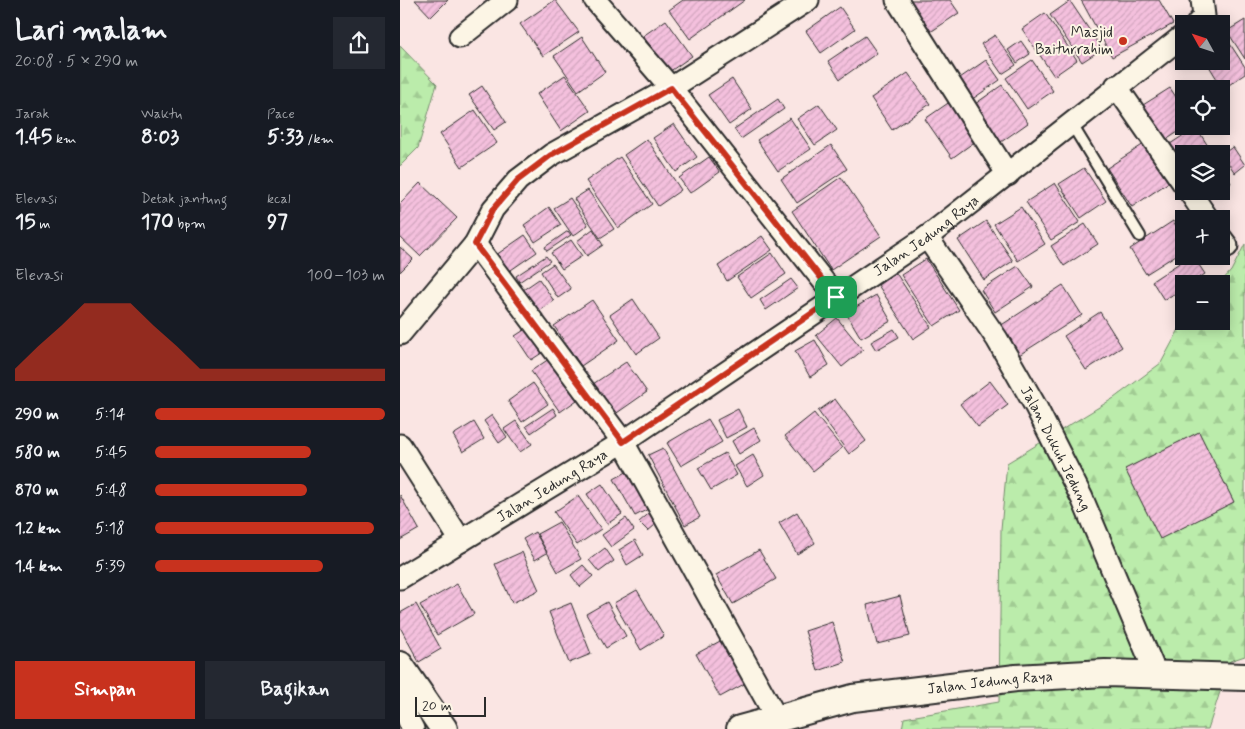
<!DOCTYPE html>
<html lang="id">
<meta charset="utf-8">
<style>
:root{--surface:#171b24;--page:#242831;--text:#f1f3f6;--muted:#9ea1a6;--accent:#c8321e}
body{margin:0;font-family:Mynerve,sans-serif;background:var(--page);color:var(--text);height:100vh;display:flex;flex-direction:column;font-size:19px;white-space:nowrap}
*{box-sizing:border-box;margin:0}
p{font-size:16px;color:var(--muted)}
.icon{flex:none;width:28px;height:28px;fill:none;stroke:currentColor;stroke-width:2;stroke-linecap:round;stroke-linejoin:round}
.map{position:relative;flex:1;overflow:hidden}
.drawer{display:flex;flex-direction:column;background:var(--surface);width:400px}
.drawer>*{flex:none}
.needle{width:32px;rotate:310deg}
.buttons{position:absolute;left:775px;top:15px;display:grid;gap:10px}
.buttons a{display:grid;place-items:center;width:55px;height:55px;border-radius:0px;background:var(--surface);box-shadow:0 2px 12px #0003;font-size:25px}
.scale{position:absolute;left:15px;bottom:12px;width:71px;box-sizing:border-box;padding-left:5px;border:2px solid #2b2b2b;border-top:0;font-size:14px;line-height:18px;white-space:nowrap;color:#2b2b2b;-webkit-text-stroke:4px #fcf5e5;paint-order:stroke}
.pin{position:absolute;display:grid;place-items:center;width:42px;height:42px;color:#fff;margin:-21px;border-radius:10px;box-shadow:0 2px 8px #0006}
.round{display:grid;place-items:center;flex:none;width:52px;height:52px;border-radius:0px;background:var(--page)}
.headline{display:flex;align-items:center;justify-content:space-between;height:85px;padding:0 15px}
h1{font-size:28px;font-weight:800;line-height:38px}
.metrics{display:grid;grid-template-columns:repeat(3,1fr);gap:8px;height:85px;padding:5px 15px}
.metrics div{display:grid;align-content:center}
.metrics b{font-size:21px;font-weight:800}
.metrics small{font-size:14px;font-weight:400}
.metrics p{font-size:14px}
.chart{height:140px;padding:10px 15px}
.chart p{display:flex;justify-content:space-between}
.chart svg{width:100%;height:90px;margin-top:5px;fill:var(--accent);opacity:.7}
.cta{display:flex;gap:10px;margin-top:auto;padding:10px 15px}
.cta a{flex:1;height:58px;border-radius:0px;background:var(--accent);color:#fff;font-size:20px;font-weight:800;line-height:58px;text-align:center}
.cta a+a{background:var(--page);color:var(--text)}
ul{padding:0 15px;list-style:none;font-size:16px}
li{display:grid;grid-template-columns:80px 60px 1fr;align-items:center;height:38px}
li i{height:12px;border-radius:6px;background:var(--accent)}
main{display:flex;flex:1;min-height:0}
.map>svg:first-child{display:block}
</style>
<main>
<section class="drawer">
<div class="headline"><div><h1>Lari malam</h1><p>20:08 · 5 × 290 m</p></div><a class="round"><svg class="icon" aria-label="share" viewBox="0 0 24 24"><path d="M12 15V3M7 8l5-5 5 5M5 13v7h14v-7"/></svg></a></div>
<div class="metrics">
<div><p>Jarak</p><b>1.45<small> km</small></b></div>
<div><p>Waktu</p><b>8:03</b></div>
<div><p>Pace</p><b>5:33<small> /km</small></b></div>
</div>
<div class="metrics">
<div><p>Elevasi</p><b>15<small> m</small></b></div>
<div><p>Detak jantung</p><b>170<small> bpm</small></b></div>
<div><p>kcal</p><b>97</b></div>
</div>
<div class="chart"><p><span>Elevasi</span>100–103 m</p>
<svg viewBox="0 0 160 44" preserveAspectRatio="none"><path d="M0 44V38L10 27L20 17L30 6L40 6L50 6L60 17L70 27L80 38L90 38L100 38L110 38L120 38L130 38L140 38L150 38L160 38V44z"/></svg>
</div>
<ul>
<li><b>290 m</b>5:14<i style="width:100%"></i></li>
<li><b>580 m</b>5:45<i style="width:68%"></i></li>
<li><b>870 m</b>5:48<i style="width:66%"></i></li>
<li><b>1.2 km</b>5:18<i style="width:95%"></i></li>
<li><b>1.4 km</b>5:39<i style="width:73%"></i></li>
</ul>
<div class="cta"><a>Simpan</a><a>Bagikan</a></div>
</section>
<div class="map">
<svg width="845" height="729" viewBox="0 0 845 729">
<defs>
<pattern id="forest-firs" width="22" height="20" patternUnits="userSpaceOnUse" patternTransform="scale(1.25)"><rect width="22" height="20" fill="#bbecab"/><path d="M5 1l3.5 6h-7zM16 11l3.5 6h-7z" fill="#a1cb93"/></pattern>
<pattern id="building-hatch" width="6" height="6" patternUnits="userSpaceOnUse" patternTransform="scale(1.25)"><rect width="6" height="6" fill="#f4c0dd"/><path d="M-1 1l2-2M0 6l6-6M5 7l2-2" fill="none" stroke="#d1a5be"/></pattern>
</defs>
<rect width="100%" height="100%" fill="#fae5e3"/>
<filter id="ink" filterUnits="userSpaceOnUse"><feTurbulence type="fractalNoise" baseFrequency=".02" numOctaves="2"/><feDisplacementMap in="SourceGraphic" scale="10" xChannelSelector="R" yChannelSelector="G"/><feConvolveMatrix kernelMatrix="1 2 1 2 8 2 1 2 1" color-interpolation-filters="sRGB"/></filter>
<g filter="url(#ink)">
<path fill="url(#forest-firs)" stroke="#738c6b" d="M0,46L37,84L18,148L0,166Z
M845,244V656L830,661L808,729H502L504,718L599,702L601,529L607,463L714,398L761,363L784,320L821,321V284H819L831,271Z"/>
<path fill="url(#building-hatch)" stroke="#2b2b2b" d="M15,0H48L31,17Z
M155,0L179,32L143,56L120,24Z
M283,0H345L290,39L269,10Z
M506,0H550L559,13L529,33Z
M681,0H759L773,24L712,57Z
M670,1L702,49L682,62L650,15Z
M440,7L455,29L421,53L406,31Z
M645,13L677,60L654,76L622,29Z
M266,20L292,56L269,72L243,36Z
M845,20V59L827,31Z
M821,30L845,67V74L823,89L806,61H821Z
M595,35L616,65L602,74L581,44Z
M465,36L477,53L440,79L428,61Z
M182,37L205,72L178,91L154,56Z
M621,41L630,54L617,63L608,50Z
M586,60L600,80L571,100L557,80Z
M632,60L653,91L627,109L606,78Z
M508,73L530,104L492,130L471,98Z
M165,75L190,111L161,131L137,94Z
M332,79L352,109L329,125L308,95Z
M602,85L628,123L601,142L575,104Z
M82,86L106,122L94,130L69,95Z
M770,88L784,109V126H787L766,140L743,105Z
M378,99L384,109L341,139L334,129Z
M554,99L580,138L552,158L525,119Z
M419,104L437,130L415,145L397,119Z
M75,110L97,143L62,167L40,134Z
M390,118L411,149L378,171L357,140Z
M274,124L297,157L276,172L253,138Z
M796,127L813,154H784V171L767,146Z
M247,139L281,190L258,206L224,155Z
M747,142L772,180L732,207L707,168Z
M431,145L447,169L397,203L381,179Z
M833,147L845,165L835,173L822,154Z
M220,157L252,204L218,228L186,181Z
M309,157L320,172L290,193L279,178Z
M684,168L706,201L681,218L659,184Z
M821,168L831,183L821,190Z
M441,177L481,236L431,270L392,211Z
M20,183L57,218L20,256L0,237V204Z
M655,183L680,222L651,240L626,202Z
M188,190L214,229L200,238L174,199Z
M798,191H819L804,201Z
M170,198L188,225L173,236L154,208Z
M149,207L161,225L135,242L124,225Z
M621,207L645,244L618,261L594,224Z
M586,221L613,261L584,280L558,240Z
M773,221L784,238V250L746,274L730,249Z
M685,224L698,244L664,266L651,246Z
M193,229L203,245L187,256L177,241Z
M168,231L171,235L147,251L145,247Z
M125,235L137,252L108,272L96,255Z
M362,236L372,250L327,281L318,266Z
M171,240L182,256L162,269L151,253Z
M0,247L13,259L0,272Z
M372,253L386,274L351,298L337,277Z
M146,256L150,261L119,282L116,276Z
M790,256H793L805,274L790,284H784V288L764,300L752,281Z
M526,259L559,310L534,326L501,275Z
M153,264L171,289L158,298L141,272Z
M618,266L633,287L595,312L581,290Z
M496,273L531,327L513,339L478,285Z
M139,279L154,301L138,312L123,290Z
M391,279L398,288L366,310L360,300Z
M663,285L682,315L619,355L600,326Z
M476,295L491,321L461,338L446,313Z
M233,299L259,338L236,354L210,315Z
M192,300L219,340L181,366L154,326Z
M700,312L722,347L686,370L664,336Z
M437,318L463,350L442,367L416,335Z
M132,325L148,349L131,360L115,336Z
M494,329L499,337L476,350L471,342Z
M415,340L429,365L410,377L395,351Z
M149,359L177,400L160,412L131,371Z
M226,362L247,392L214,415L193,384Z
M590,381L608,405L578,427L560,404Z
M133,383L148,404L122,422L108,401Z
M435,399L466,441L449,454L418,411Z
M153,408L157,415L131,433L126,426Z
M338,409L347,427L326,438L317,420Z
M414,413L442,448L413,471L385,436Z
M92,415L107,437L99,443L84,421Z
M308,419L322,442L281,466L267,443Z
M116,421L132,444L120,452L104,429Z
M74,422L84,439L63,452L53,435Z
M354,428L361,440L339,454L332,441Z
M799,432L834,502L760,539L725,469Z
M263,448L300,517L285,525L248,455Z
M325,453L337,475L311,490L298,468Z
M353,455L364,475L347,486L335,466Z
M230,470L252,507L235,516L214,479Z
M202,484L222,514L207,524L187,494Z
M0,495L19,529L0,540Z
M178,496L201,529L177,545L154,512Z
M253,510L262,519L248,531L239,522Z
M397,512L415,543L397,554L379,523Z
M226,518L234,530L211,547L202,535Z
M159,522L181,559L158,572L137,534Z
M135,532L147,553L135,560L123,539Z
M235,540L243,555L227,565L219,550Z
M205,548L214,561L199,572L189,560Z
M359,550L376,579L333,604L316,575Z
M122,552L139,590L112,603L95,564Z
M183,565L193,576L180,587L171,575Z
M57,584L74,614L37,635L20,605Z
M237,590L264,636L241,650L214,603Z
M500,596L510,636L477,644L467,605Z
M207,602L226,636L206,648L186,614Z
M171,603L191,654L169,663L149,612Z
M16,604L41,649L19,662L0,627V613Z
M432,622L445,662L418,671L405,631Z
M322,640L346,683L320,697L296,654Z"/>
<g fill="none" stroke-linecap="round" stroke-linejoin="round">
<g stroke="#2b2b2b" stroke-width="14">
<path id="service" d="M671,123L740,236"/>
</g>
<g stroke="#2b2b2b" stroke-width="25">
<g id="minor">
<path d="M195,0L271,88L436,297"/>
<path d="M497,0L608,175"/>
<path d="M797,24L804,16L802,0"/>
<path d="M60,37L107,0"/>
<path d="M716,86L784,184"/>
<path d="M789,191L808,219"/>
<path id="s1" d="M527,237L597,339L636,407L682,498L756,674"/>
<path d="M821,238L827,246"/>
<path d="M75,244L223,442L377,719"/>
<path d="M0,334L75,244L93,209L118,180L151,155L271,88L408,0"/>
<path d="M0,445L61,541"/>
<path id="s2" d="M0,578L223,442L527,237L784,35"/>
<path d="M10,680C3,698 3,712 13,729"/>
</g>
</g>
<g stroke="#2b2b2b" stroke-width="30">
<g id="tertiary">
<path d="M0,665L44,729"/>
<path id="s3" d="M340,729L453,698L616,678L705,673L845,677"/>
</g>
</g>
<use href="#service" stroke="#fcf5e5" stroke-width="10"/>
<use href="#minor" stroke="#fcf5e5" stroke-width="21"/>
<use href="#tertiary" stroke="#fcf5e5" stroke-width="26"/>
</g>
</g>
<g fill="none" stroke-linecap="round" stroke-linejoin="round" filter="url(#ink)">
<g stroke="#fff" stroke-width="10">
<path id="route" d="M271,88L436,297L223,442L75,244L93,209L118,180L151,155Z"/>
</g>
<use href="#route" stroke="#c8321e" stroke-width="6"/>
</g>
<circle fill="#c8321e" stroke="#fcf5e5" stroke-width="2" cx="723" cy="41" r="5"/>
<g text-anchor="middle" stroke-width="4" stroke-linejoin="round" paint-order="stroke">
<g font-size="15" fill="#2b2b2b" stroke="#fcf5e5" text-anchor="end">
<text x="713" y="37">Masjid<tspan x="713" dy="17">Baiturrahim</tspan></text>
</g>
<g font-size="15" fill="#2b2b2b" stroke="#fcf5e5">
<text dy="5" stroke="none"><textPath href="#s2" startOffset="628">Jalan Jedung Raya</textPath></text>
<text dy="5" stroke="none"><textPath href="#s1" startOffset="248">Jalan Dukuh Jedung</textPath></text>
<text dy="5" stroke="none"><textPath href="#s2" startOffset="178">Jalan Jedung Raya</textPath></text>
<text dy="5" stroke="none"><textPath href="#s3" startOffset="255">Jalan Jedung Raya</textPath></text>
</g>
</g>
</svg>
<div class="buttons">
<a><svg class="needle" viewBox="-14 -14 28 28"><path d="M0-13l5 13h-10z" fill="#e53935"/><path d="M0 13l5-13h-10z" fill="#9ea1a6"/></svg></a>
<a><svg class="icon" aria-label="locate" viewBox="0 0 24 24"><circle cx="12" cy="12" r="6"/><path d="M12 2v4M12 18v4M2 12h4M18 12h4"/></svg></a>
<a><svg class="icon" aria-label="layers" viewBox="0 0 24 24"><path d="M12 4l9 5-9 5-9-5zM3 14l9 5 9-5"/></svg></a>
<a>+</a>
<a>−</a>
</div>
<div class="scale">20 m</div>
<div class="pin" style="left:436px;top:297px;background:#1e9e55"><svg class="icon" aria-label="arrive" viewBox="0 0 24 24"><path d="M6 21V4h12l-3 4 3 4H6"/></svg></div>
</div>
</main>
